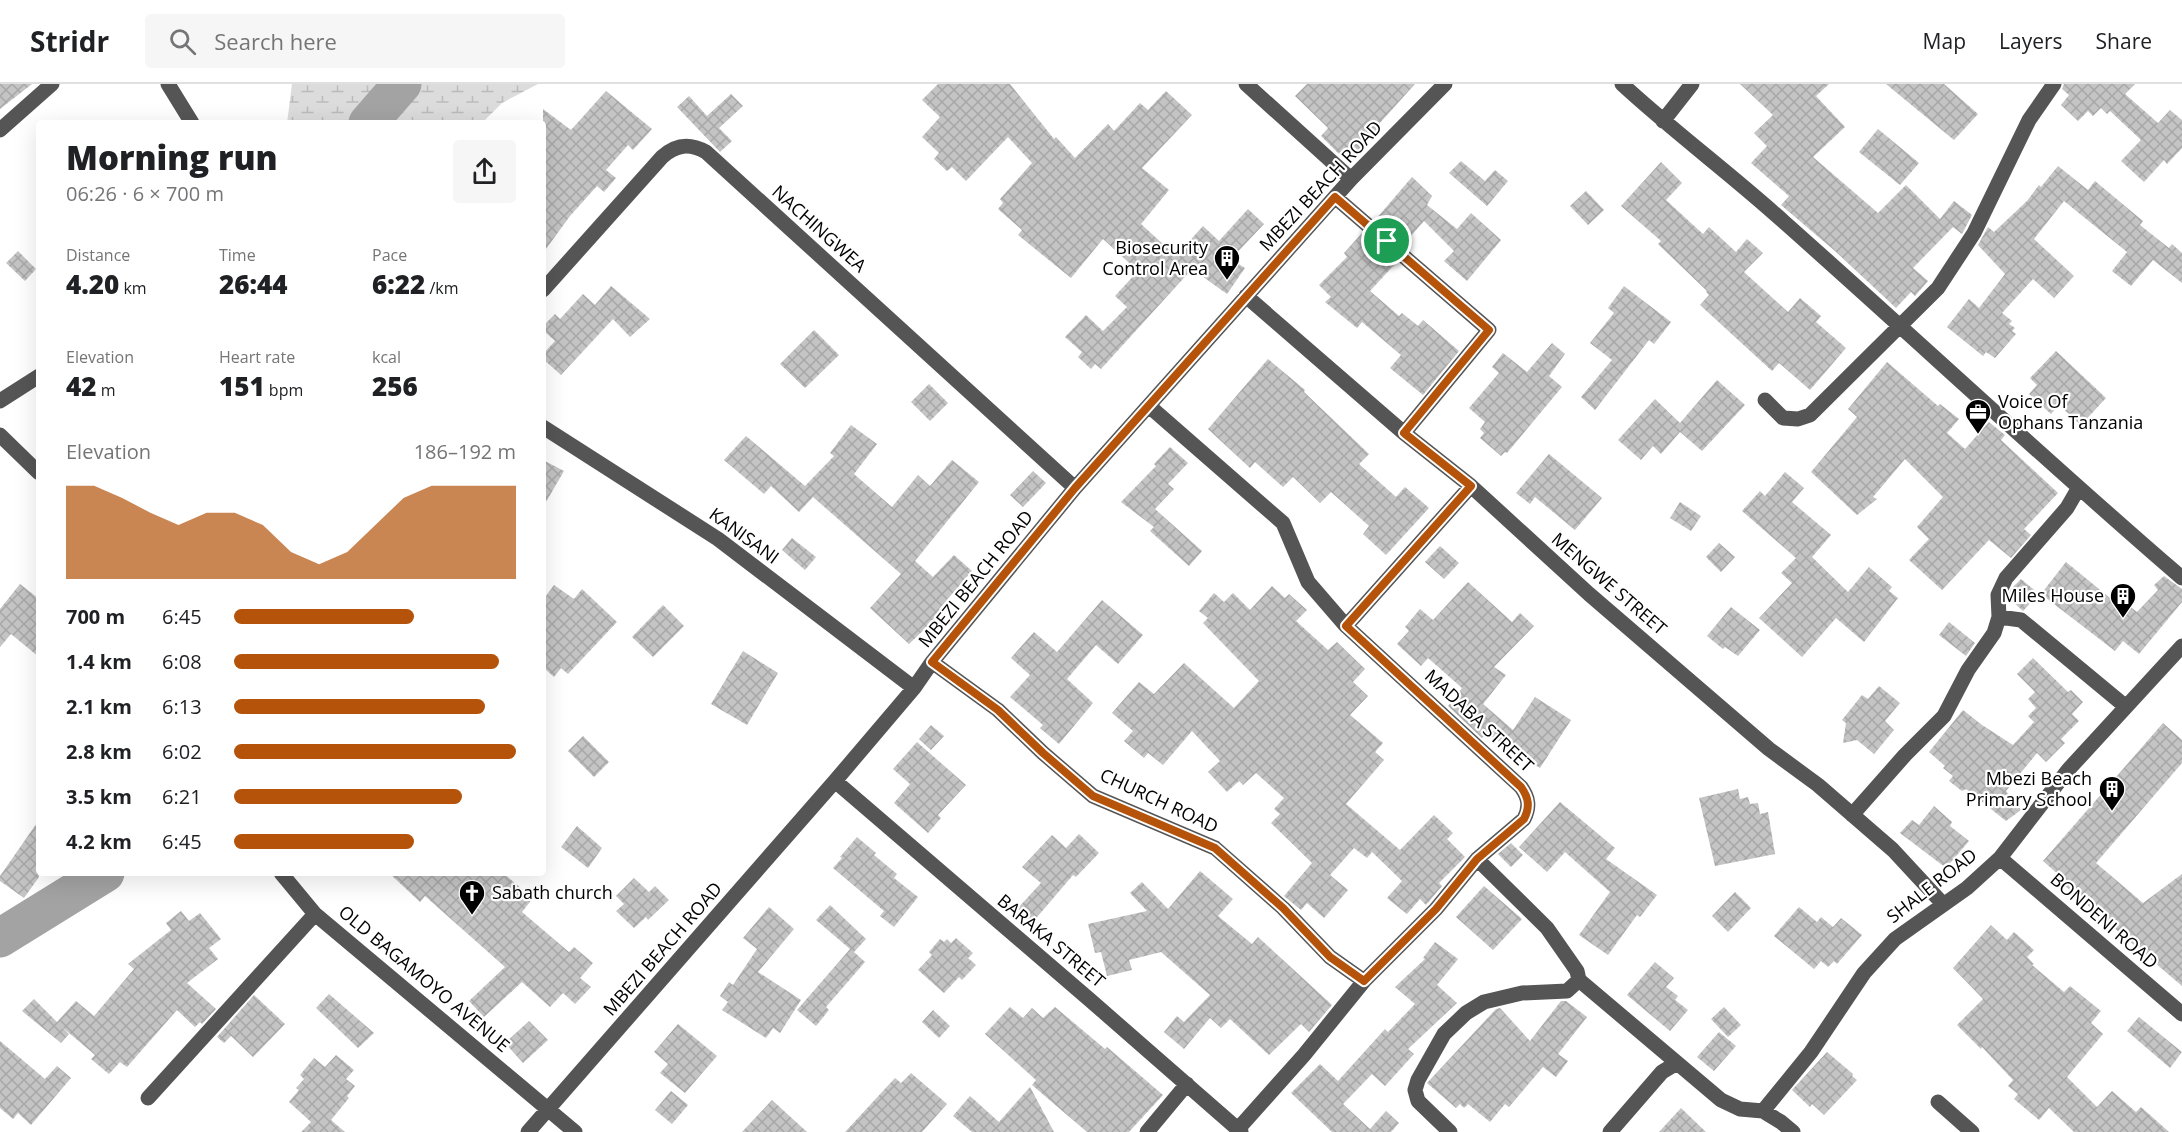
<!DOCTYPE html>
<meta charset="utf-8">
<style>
:root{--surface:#fff;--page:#f6f6f6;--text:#202124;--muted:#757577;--line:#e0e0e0;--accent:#b45309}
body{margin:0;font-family:"Open Sans",sans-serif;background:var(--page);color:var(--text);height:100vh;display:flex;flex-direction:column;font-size:22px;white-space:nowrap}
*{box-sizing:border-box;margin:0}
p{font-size:20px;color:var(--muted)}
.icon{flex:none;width:33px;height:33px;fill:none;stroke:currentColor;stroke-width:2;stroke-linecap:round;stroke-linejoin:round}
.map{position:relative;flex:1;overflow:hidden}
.drawer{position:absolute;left:36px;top:36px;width:510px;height:756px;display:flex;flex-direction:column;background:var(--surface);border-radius:6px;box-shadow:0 6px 24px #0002}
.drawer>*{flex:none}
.pin{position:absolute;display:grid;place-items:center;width:51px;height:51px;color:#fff;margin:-26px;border:3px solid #fff;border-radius:50%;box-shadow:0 2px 6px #0007}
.round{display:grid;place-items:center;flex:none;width:63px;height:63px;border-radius:6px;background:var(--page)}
.head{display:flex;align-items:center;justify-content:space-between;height:102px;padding:0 30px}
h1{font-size:33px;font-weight:800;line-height:45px}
.metrics{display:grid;grid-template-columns:repeat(3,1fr);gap:9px;height:102px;padding:6px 30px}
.metrics div{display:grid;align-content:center}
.metrics b{font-size:26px;font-weight:800}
.metrics small{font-size:16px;font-weight:400}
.metrics p{font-size:16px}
.chart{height:168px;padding:12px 30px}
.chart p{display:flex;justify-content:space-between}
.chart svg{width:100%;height:108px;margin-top:6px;fill:var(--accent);opacity:.7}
ul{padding:0 30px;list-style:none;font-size:20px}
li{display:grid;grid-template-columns:96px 72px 1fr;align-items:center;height:45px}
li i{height:15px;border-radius:8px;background:var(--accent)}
header{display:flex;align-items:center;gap:36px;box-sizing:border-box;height:84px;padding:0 30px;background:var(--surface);border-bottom:2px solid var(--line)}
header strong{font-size:28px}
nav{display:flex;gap:33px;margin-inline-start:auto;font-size:21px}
.search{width:420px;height:54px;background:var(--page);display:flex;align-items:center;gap:15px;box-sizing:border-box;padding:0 21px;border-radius:6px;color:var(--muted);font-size:22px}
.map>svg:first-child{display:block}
</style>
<header>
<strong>Stridr</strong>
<div class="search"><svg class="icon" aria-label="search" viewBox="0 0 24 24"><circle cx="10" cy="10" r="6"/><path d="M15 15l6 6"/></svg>Search here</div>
<nav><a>Map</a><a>Layers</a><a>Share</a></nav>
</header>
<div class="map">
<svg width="2182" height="1048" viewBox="0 0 2182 1048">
<defs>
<pattern id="wetland-marsh" width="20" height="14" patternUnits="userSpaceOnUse" patternTransform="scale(1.5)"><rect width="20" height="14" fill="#dcdcdc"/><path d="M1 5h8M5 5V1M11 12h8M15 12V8" fill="none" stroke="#bbb"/></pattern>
<pattern id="building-cross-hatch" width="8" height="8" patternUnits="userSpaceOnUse" patternTransform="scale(1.5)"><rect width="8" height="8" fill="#c4c4c4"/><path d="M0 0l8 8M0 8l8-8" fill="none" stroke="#a7a7a7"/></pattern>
</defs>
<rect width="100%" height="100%" fill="#fff"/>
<path fill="url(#wetland-marsh)" d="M292,0H538L502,19L482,39H287Z"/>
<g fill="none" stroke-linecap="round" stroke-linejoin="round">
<path stroke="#a3a3a3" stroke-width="7" d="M0,851L4,852"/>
<path stroke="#a3a3a3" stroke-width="39" d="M368,39L402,0
M0,854L105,789"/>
</g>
<path fill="url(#building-cross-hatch)" d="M0,0H32L0,25Z
M938,0H1010L1054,55L1056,53L1075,74L1108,40L1114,47L1140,19L1148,26L1166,7L1192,31L1142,84L1169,106L1141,140L1176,172L1203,142L1219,157L1248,125L1264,140L1231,175L1245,184L1227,210L1192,185L1101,285L1095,280L1091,285L1078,273L1082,268L1065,253L1086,231L1103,247L1127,223L1115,212L1138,187L1103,155L1071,194L1018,151L1022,146L998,125L1003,119L1000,115L1032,79L1008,53L966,97L952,83L947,87L934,75L939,69L922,53L940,33L922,16Z
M1307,0H1415L1379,40L1382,43L1347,78L1321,52L1328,44L1295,12Z
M1740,0H1829L1816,12L1845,43L1813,73L1878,129L1906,101L1940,135L1954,117L1972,131L1962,150L1953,143L1913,184L1928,197L1915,212L1911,208L1896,224L1835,167L1781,121L1789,112L1751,79L1767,62L1754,49L1773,31Z
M1886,0H1944L1978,30L1954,56Z
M2064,0H2135L2125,10L2158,39L2170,26L2182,36V64L2167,80L2164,76L2144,98L2121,77L2141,56L2110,27L2107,30L2101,24L2093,32L2088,27L2078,37L2061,21L2069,11L2062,5Z
M606,7L652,45L633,66L628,61L606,86L616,94L604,108L597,102L570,132L543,169V25L571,46Z
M731,10L743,22L719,44L732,57L720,68L677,23L689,12L707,32Z
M1878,45L1919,79L1900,101L1859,68Z
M1461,77L1485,97L1495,86L1508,97L1487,122L1449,89Z
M1661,78L1682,99L1666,116L1703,150L1709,143L1736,168L1747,155L1763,169L1744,188L1788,228L1800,214L1821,232L1816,238L1846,264L1810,306L1779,279L1772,287L1700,221L1709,211L1706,208L1707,207L1658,160L1661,157L1621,122Z
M2058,82L2088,106L2095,97L2143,137L2140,141L2169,164L2172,160L2182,169V199L2153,176L2131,202L2112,187L2127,168L2064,117L2034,155L2074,192L2054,214L2033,195L2002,229L2012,237L2009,240L2015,244L2012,247L2016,250L1995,274L1986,268L1983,272L1947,243L1969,215L1979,224L2005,190L1978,161L1988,143L1994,148L2027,117L2039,101L2041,103Z
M1412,93L1432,112L1427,121L1457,145L1471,129L1501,156L1467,197L1444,177L1454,167L1424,137L1404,160L1376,135Z
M1586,107L1604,126L1588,141L1570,122Z
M1362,149L1396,179L1370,207L1399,232L1402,229L1418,242L1423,236L1459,267L1423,311L1390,284L1401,271L1362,238L1357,244L1325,218L1331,213L1319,201L1347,173L1344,169Z
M18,167L36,185L25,197L6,179Z
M611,202L650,235L630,253L613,235L561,291L543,275V270L555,257L543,246V242L555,230L560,235L583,210L595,221Z
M1624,202L1671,238L1654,260L1649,256L1595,326L1581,313L1612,276L1590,259L1614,229L1608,224Z
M814,246L839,271L805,304L780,280Z
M1552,259L1565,270L1549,292L1562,303L1507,369L1505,368L1501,372L1480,354L1484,349L1480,345L1485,338L1469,324L1499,289L1492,283L1503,269L1527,288Z
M2056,267L2106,314L2081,341L2059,321L2051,330L2029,310L2037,301L2030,294Z
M1268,275L1305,306L1304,308L1369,370L1359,380L1396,413L1405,403L1429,424L1386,471L1363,450L1369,442L1331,408L1320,419L1293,393L1283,403L1255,378L1250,384L1208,345Z
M1887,278L1938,322L1940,320L1959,335L1947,349L1965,365L1989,338L2005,351L2001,356L2058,409L2024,445L2031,451L2011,474L1989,456L1942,506L1909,476L1929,455L1917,443L1943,413L1905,375L1873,413L1877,415L1857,431L1811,388L1857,333L1848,325Z
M1717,296L1745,321L1702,367L1680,348L1661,370L1653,362L1641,376L1618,356L1655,315L1680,339Z
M929,300L948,319L930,337L911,318Z
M851,341L877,360L854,390L892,423L918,391L930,402L952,376L979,398L915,477L933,493L954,471L972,487L939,525L945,530L931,543L929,541L909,560L870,524L901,490L813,413L799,428L771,402L764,410L724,376L746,352L805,402L834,372L830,369Z
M1170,363L1188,379L1168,400L1174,405L1155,425L1202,467L1189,482L1150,447L1154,443L1121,418L1156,382L1154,380Z
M1549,370L1602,414L1575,446L1535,413L1530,420L1516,409Z
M543,376L564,387L543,423Z
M1033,387L1046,399L1023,423L1010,411Z
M1785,388L1804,404L1792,418L1831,451L1812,473L1848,508L1869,483L1892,503L1889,507L1898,514L1864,558L1836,534L1802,573L1759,534L1792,499L1781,489L1796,474L1742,427L1760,407L1765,412Z
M1680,418L1701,432L1691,447L1670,434Z
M792,454L816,473L805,486L782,466Z
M1719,459L1735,473L1721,488L1706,473Z
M1440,462L1459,479L1444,495L1425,478Z
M2066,478L2110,514L2114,510L2137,528L2158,506L2154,501L2164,492L2182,505V518L2139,570L2123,557L2115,567L2041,510Z
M2021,495L2039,510L2023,527L2008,513L2011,505Z
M1468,498L1512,538L1520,529L1534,542L1494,583L1506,591L1483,620L1513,646L1535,613L1571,636L1540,684L1486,649L1482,654L1448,622L1462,604L1428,574L1421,582L1397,560L1409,547L1405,543L1420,525L1433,536Z
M20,500L39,515V573L11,550L0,563V525Z
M554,501L574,515L582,505L617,538L568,590L561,584L554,593L543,583V516Z
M1272,502L1285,514L1289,510L1307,526L1296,537L1328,566L1337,558L1365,585L1353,598L1368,612L1350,631L1383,659L1375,668L1384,676L1346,720L1400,766L1434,731L1453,749L1447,755L1465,773L1439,799L1442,802L1426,821L1420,815L1407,830L1387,814L1402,797L1372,768L1367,774L1354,764L1330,791L1348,806L1324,834L1307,819L1301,826L1284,812L1312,779L1271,739L1280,730L1274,725L1284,714L1256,689L1243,701L1239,697L1227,708L1208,688L1220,677L1192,647L1163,681L1148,669L1144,674L1124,657L1133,647L1112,629L1139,598L1154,610L1184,579L1234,624L1259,597L1203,539L1208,534L1199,527L1214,509L1224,518L1233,509L1250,526Z
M1102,516L1143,551L1118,580L1096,561L1067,595L1093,619L1059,660L1040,644L1043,641L1010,613L1030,591L1011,574L1034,548L1057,568Z
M663,521L684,542L653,573L632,553Z
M1731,523L1760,546L1738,572L1725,563L1723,565L1707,552Z
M1949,538L1975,559L1966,572L1939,551Z
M743,567L778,589L747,641L711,620Z
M2033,574L2068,608L2071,606L2083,618L2072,630L2079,637L2061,655L2065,659L2046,678L2037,669L2006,707L2021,726L2006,737L1966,705L1962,707L1949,697L1953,692L1943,684L1945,682L1929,668L1963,626L1982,641L2013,661L2034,638L2028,632L2036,624L2028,615L2035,608L2017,590Z
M1879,602L1900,619L1885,637L1894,646L1874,670L1857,656L1843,659L1846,639L1842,636L1862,611L1868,615Z
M2163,639L2182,656V679L2096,779L2143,819L2182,790V902L2064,801L2067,798L2043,777Z
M931,641L944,652L931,666L919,655Z
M583,652L609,678L594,693L568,667Z
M917,658L966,701L938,731L941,734L928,749L894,719L910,700L893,685Z
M1738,705L1740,715L1748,713L1750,720L1758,719L1760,730L1768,728L1775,770L1715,782L1699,714Z
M1560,718L1615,764L1606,775L1657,811L1640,833L1637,831L1608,871L1579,851L1610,808L1565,768L1547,788L1519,763Z
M1934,722L1952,738L1950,742L1969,757L1946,784L1900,749L1912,736L1919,741Z
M39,736V793L24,814L0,797V792Z
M577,742L602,764L588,784L561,763Z
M1079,750L1099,769L1076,793L1073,791L1032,839L1017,825L1041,799L1022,783L1052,751L1066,764Z
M857,753L876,769L874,771L897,790L894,794L918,813L894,843L880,832L884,827L833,784L842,774L840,773Z
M1511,759L1523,771L1511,783L1498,770Z
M1200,787L1233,815L1218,832L1252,860L1258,853L1332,921L1309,948L1301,940L1269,971L1230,935L1221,944L1210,934L1184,965L1164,948L1177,932L1184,938L1210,911L1161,868L1129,876L1132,886L1107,892L1101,868L1095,869L1088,840L1147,827L1130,809L1142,798L1168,825Z
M389,789H503L533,814L522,828L569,868L574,863L593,879L580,894L591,903L575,920L563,909L550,923L522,898L484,933L469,917L505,883L425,812L420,818Z
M634,794L649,808L655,802L669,816L648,836L646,833L634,844L616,827L624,820L616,812Z
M1484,802L1522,835L1493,866L1456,833Z
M1735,808L1751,824L1728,848L1712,832Z
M830,821L866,855L854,868L865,878L826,923L829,926L816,942L797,926L850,865L816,836Z
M769,823L794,845L758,888L801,916L780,949L773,944L766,954L722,926L728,918L720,912L729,898L733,901L757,865L743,854Z
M1799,823L1817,838L1821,833L1833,843L1841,834L1862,851L1837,880L1834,877L1828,883L1821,877L1814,885L1774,852Z
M181,827L189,837L200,829L221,855L209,864L218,875L187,899L216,925L202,940L200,938L195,943L177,926L127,983L120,978L109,990L91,975L95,971L62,943L69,950L61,959L22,927L34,915L57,938L76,917L94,932L134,885L128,880L171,846L166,839Z
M1991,841L2007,856L2014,848L2034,866L2027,873L2034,880L2032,881L2064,908L2070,902L2101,927L2091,939L2103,950L2067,993L2097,1023L2112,1007L2136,1028L2141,1023L2169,1048H2074L2049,1024L2039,1036L2014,1015L2018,1010L2008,1002L2013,996L1982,963L1981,965L1957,941L1983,915L1953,884Z
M956,854L973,869L968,874L976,881L962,896L959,893L944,909L918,886L932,871L929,868L940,855L944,858L947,855L951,859Z
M1435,858L1458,875L1437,901L1457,919L1408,965L1414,970L1385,1002L1372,990L1343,1020L1370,1045L1386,1027L1399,1039L1391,1048H1332L1291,1009L1320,980L1338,997L1385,945L1388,948L1415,920L1395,903L1425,875L1423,874Z
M1655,878L1674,894L1666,903L1678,912L1675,916L1688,926L1670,947L1627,911Z
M329,910L374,949L358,964L316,924Z
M254,911L285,940L253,973L231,952L224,959L217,953Z
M1561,917H1566L1587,933L1558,970L1568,977L1556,993L1543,983L1509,1023L1505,1020L1490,1038L1468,1020L1464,1024L1460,1020L1456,1024L1427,999L1496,925L1500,924L1530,957Z
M1010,923L1023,934L1032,924L1043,934L1055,923L1105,965L1107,963L1163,1011L1129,1048H1087L1032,1001L1036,996L985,950Z
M1724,923L1741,941L1728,953L1711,935Z
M933,926L950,942L939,954L922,938Z
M2139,933L2182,968L2170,984L2127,947Z
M529,937L548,956L523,979L505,959Z
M678,940L717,972L685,1009L660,989L668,980L654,968Z
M1719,948L1736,962L1714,987L1697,973Z
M0,957L45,995L57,982L71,994L31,1041L18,1029L13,1035L0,1024Z
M1827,968L1853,990L1852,992L1857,996L1824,1031L1812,1020L1810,1023L1792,1006Z
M336,971L354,986L346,995L355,1002L347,1012L349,1014L331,1036L345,1048H301L311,1038L289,1018L299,1006L296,1004L304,995L300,991L314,974L325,983Z
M911,989L947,1020L922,1048H845L895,994L901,999Z
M1030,1003L1054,1048H972L953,1032L970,1012L999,1038Z
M671,1007L688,1021L672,1040L655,1026Z
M772,1016L807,1048H742Z
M1681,1024L1706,1048H1659Z"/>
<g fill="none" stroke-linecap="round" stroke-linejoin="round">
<path stroke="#555" stroke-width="15" d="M168,0L192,39
M1246,0L1351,95
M1622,0C1674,48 1731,90 1784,138C1917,256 2047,378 2182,494
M1663,37L1692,0
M0,46L52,0
M1335,113L1489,246L1404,349
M543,206L662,73C676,60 690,59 706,68L1075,404
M1246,212L1404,349L1471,402L1589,510L1769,665L1818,701L1893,766L1943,820
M1765,316L1783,334L1798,335L1810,331L1938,204L1974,149L2029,36L2054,0
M0,317L39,292
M1149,322L1283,439L1308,498L1346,542L1521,703C1529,714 1530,723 1524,735L1477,775L1436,825L1364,897L1304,971L1238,1045
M543,343L718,455L914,604
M0,351L39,389
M1999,533L2021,536L2125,622
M1346,542L1471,402
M932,578L998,626L1043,669L1093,712L1215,764L1283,824L1330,873L1364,897
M835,697L1090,916L1241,1048
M1852,731L1905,671L1944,632L1968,586L1994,549L1999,533L1998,511L2006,494L2067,424L2078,405
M2000,774L2182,930
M281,789L315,830L575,1048
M1579,896L1721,1016L1740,1025L1763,1027L1781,1038L1793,1048
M148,1014L315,830
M1938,1018L1972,1048
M1763,1027L1811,968L1864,889L1895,855L1967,804L2000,774L2068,686L2182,562
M528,1048L835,697L914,604L932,578L1075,404L1351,95L1445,0
M1147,1048L1187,1000
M1450,1048L1418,1017L1415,1006L1418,996L1444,950L1466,929L1484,918L1522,909L1567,907L1579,896L1577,887L1547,844L1477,775
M1610,1048L1662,988L1677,979"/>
</g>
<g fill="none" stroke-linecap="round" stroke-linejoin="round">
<g stroke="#fff" stroke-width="12">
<path id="route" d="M1335,113L1489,246L1404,349L1471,402L1346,542L1521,703C1529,714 1530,723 1524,735L1477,775L1436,825L1364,897L1330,873L1283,824L1215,764L1093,712L1043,669L998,626L932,578L1075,404Z"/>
</g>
<use href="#route" stroke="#b45309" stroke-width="8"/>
</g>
<defs>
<g id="building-pin" transform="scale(1.35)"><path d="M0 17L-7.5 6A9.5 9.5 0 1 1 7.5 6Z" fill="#000" stroke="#fff"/><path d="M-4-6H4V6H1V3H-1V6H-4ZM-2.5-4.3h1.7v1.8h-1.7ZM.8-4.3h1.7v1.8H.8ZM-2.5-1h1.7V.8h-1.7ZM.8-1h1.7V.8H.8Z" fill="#fff"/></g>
<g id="office-pin" transform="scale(1.35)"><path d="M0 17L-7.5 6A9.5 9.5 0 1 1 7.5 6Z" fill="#000" stroke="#fff"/><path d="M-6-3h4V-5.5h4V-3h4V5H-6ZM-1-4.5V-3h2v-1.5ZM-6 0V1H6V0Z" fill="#fff"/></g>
<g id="church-pin" transform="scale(1.35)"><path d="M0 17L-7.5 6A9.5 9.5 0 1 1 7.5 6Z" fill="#000" stroke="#fff"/><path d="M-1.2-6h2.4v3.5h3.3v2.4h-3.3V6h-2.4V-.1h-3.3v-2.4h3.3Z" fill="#fff"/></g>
</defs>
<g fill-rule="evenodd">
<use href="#building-pin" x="1227" y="174"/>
<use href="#office-pin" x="1978" y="328"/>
<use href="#building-pin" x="2123" y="512"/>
<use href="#building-pin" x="2112" y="705"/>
<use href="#church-pin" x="472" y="809"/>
</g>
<g text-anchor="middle" stroke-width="4.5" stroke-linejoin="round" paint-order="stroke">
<g font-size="18" fill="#000" stroke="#fff">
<text transform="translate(1321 102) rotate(-47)" y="6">MBEZI BEACH ROAD</text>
<text transform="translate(819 145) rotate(42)" y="6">NACHINGWEA</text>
<text transform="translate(744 452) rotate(36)" y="6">KANISANI</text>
<text transform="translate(976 495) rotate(-51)" y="6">MBEZI BEACH ROAD</text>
<text transform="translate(1609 500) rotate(41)" y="6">MENGWE STREET</text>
<text transform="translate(1479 637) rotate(43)" y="6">MADABA STREET</text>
<text transform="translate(1159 717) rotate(25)" y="6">CHURCH ROAD</text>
<text transform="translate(1932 802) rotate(-38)" y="6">SHALE ROAD</text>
<text transform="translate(2104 837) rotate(41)" y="6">BONDENI ROAD</text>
<text transform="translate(1051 857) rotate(40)" y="6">BARAKA STREET</text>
<text transform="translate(663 865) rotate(-49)" y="6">MBEZI BEACH ROAD</text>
<text transform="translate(424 895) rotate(40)" y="6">OLD BAGAMOYO AVENUE</text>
</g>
<g font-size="18" fill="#000" stroke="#fff" text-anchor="end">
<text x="1208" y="170">Biosecurity<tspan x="1208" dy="21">Control Area</tspan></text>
<text x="1998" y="324" text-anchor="start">Voice Of<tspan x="1998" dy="21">Ophans Tanzania</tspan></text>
<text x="2104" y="518">Miles House</text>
<text x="2092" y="701">Mbezi Beach<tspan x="2092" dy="21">Primary School</tspan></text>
<text x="492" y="815" text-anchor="start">Sabath church</text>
</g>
</g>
</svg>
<div class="pin" style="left:1387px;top:157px;background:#1e9e55"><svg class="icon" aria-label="arrive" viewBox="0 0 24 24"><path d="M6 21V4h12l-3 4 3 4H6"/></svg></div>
<section class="drawer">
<div class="head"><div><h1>Morning run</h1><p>06:26 · 6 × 700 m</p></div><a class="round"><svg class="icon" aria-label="share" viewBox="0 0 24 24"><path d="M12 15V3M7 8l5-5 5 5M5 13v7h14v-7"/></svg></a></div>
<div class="metrics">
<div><p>Distance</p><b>4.20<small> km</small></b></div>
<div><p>Time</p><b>26:44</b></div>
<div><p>Pace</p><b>6:22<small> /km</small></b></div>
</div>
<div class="metrics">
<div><p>Elevation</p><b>42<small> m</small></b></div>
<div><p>Heart rate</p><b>151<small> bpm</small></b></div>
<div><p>kcal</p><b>256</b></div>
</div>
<div class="chart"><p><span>Elevation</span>186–192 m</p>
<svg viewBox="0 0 160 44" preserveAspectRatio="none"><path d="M0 44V6L10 6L20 11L30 17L40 22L50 17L60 17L70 22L80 33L90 38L100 33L110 22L120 11L130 6L140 6L150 6L160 6V44z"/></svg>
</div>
<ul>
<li><b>700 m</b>6:45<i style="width:64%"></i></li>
<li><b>1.4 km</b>6:08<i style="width:94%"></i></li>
<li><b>2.1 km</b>6:13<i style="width:89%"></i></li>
<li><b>2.8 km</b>6:02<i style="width:100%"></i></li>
<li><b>3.5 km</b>6:21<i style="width:81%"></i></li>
<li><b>4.2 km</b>6:45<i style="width:64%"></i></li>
</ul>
</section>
</div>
